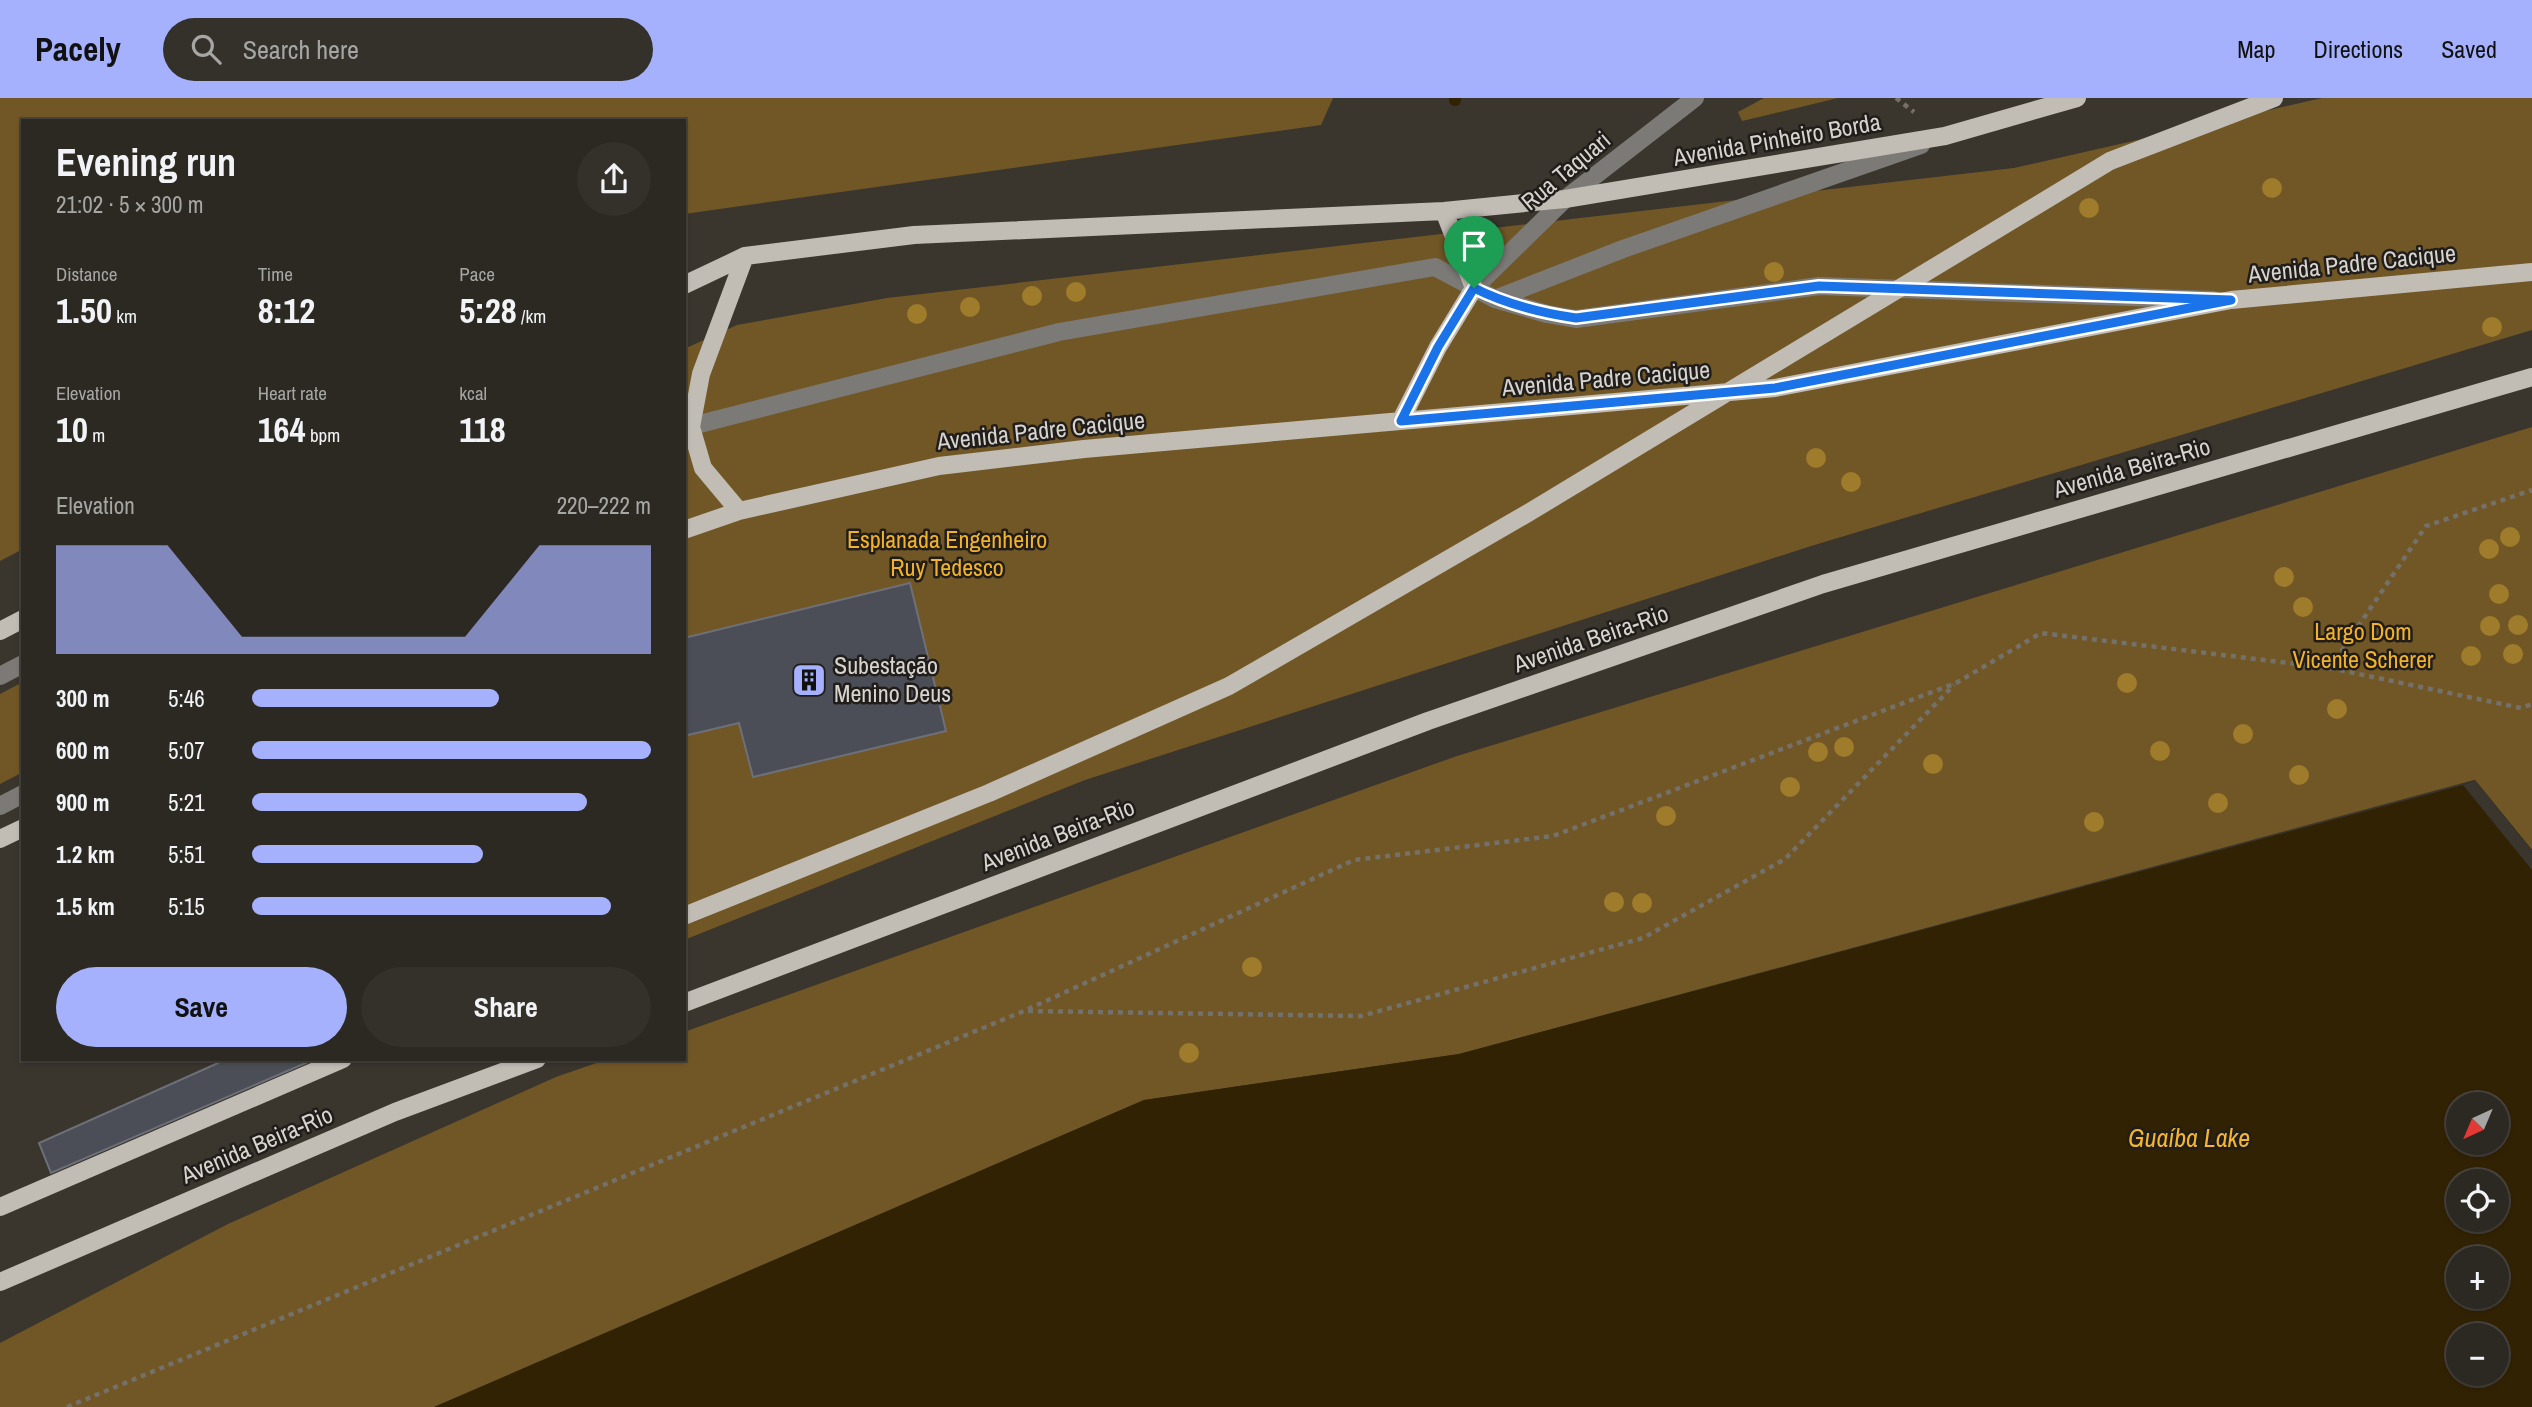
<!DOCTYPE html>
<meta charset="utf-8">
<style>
:root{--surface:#2c2822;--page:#34302a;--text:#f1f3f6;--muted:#a6a6a5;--line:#484440;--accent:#a5b1fc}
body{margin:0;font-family:"Archivo Narrow",sans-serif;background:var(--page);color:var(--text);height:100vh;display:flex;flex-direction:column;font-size:26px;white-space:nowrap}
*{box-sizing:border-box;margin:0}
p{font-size:23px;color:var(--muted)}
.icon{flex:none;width:38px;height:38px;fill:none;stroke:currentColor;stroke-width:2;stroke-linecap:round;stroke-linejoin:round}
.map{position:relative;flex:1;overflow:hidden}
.sheet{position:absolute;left:21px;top:21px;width:665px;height:942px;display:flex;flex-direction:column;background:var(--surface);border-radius:0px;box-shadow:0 2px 5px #0004,0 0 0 2px var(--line)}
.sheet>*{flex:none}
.needle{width:46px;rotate:224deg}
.controls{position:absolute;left:2446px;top:994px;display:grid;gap:14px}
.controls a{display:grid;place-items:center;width:63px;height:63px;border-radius:50%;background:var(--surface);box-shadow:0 2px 5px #0004,0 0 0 2px var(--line);font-size:35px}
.pin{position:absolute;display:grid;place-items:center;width:60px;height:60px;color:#fff;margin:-72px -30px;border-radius:50% 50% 50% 0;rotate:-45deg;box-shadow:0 0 7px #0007}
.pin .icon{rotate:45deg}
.round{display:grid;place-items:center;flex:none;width:74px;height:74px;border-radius:37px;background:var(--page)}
.head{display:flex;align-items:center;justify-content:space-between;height:119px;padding:0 35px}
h1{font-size:38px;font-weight:700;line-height:52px}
.metrics{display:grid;grid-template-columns:repeat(3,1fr);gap:10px;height:119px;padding:7px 35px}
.metrics div{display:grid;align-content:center}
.metrics b{font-size:35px;font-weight:700}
.metrics small{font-size:19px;font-weight:400}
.metrics p{font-size:19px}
.chart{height:196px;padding:14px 35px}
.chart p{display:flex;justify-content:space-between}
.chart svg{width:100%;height:126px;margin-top:7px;fill:var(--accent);opacity:.7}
.primary-button{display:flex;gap:14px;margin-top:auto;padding:14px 35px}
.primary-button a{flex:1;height:80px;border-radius:42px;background:var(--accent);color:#111;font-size:28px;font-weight:700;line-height:80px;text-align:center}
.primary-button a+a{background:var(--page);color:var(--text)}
ul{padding:0 35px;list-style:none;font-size:23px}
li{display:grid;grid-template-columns:112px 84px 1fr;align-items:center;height:52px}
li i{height:18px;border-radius:9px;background:var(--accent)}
header{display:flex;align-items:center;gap:42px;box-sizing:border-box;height:98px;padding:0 35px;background:var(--accent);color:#111}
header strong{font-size:33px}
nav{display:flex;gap:38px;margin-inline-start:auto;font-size:24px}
.search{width:490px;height:63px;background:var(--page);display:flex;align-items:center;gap:18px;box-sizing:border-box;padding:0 24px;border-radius:38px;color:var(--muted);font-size:26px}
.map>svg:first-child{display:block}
</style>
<header>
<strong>Pacely</strong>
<div class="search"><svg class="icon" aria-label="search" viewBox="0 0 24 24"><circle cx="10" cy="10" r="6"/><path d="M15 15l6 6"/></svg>Search here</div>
<nav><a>Map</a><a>Directions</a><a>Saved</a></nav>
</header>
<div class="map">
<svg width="2532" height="1309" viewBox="0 0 2532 1309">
<rect width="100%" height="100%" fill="#3a362e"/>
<path fill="#725726" d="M0,0H1333L1321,27L684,116V23H23V451L0,463Z
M1764,0H1838L1742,23L1738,14Z
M2322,0H2532V232L1811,448L1085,682L684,842V251L737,227L887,200L2014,70Z
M2532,329V752L2474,682L1459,956L1144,1002L434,1309H0V1245L228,1126L556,979L608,961H684V934L1457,658Z
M23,584V674L0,686V596Z"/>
<path fill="#312203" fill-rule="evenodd" d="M2475,682L2532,752V1309H434L1144,1002L1459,956L2463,687ZM2459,1006H2497V1045H2459ZM2459,1083H2497V1122H2459ZM2459,1160H2497V1199H2459ZM2459,1237H2497V1276H2459Z"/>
<path fill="#3a362e" d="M2475,682L2532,752V772L2463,687Z"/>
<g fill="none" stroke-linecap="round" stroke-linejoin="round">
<path stroke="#312203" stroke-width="12" d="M1455,2V0"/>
</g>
<path fill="#4c4e57" stroke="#6e7079" stroke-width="2" d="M910,485L946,633L753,679L739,625L684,638V540Z
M227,961H315L51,1075L39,1045Z"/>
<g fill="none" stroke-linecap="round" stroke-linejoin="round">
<path stroke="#74716a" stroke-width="4.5" stroke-dasharray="5 5" stroke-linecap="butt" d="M1896,0L1914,14
M2330,570L2521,610L2532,606
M1028,913L1361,918L1643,840L1785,761L1954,587
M67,1309L1024,913L1354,762L1553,738L1956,585L2041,535L2330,570L2426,428L2532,392"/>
<path stroke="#7c7a76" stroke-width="18" d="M1474,190L1565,101L1695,0
M1495,201L1623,151L1921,47
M684,330L1059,234L1435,169L1495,201L1547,216L1576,221L1819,188L2213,202
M0,578L23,566
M0,708L23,696"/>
<path stroke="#c1bcb4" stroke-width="18" d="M684,187L745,158L914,137L1444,113L1565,101L1945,38L2077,0
M1401,322L1438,249L1474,190L1444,113
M739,413L703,370L691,329L701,276L745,158
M684,432L739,413L939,368L1084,351L1775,290L2231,202L2532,174
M0,533L23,521
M0,741L23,730
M684,818L989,695L1229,588L1528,415L2110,63L2274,0
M684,905L1428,623L1823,486L2532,279
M0,1109L343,961
M0,1184L395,1014L537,961"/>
</g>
<g fill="#9f7b2c">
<circle cx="2272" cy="90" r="10"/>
<circle cx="2089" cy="110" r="10"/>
<circle cx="1774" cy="174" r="10"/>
<circle cx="1076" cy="194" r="10"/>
<circle cx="1032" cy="198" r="10"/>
<circle cx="970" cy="209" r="10"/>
<circle cx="917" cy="216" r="10"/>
<circle cx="2492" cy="229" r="10"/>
<circle cx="1816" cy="360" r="10"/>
<circle cx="1851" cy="384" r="10"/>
<circle cx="2510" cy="439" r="10"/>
<circle cx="2489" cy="451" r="10"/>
<circle cx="2284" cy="479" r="10"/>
<circle cx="2499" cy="496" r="10"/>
<circle cx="2303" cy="509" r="10"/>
<circle cx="2518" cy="527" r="10"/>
<circle cx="2490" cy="528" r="10"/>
<circle cx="2513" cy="556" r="10"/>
<circle cx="2471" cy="558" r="10"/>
<circle cx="2127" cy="585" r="10"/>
<circle cx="2337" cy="611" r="10"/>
<circle cx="2243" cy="636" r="10"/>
<circle cx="1844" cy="649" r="10"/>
<circle cx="2160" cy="653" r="10"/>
<circle cx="1818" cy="654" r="10"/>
<circle cx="1933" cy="666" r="10"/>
<circle cx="2299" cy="677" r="10"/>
<circle cx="1790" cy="689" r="10"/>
<circle cx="2218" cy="705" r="10"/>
<circle cx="1666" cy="718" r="10"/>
<circle cx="2094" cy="724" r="10"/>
<circle cx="1614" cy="804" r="10"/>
<circle cx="1642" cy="805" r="10"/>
<circle cx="1252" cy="869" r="10"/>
<circle cx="1189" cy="955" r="10"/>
</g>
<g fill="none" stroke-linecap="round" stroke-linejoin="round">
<g stroke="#fff" stroke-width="14">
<path id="route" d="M1819,188L2231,202L1775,290L1401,323L1438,249L1474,190C1506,206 1541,215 1576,220Z"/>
</g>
<use href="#route" stroke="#1a73e8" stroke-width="9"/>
</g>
<defs>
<g id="building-square" transform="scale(1.75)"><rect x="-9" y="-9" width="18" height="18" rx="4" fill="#a5b1fc" stroke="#201d1a"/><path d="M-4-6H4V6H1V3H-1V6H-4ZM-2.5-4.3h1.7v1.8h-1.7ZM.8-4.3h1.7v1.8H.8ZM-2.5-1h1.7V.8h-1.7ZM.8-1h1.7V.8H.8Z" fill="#111"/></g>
</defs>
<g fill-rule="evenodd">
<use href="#building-square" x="809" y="582"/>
</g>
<g text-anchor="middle" stroke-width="5" stroke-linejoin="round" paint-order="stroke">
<g font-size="24" fill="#d7d4cf" stroke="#201d1a">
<text transform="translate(1777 42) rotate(-10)" y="8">Avenida Pinheiro Borda</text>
<text transform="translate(1566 73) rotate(-40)" y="8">Rua Taquari</text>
<text transform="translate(2352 166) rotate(-6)" y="8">Avenida Padre Cacique</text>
<text transform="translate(1606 281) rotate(-5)" y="8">Avenida Padre Cacique</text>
<text transform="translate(1041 333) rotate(-6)" y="8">Avenida Padre Cacique</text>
<text transform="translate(2132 370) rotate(-16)" y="8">Avenida Beira-Rio</text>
<text transform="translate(1591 541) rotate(-19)" y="8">Avenida Beira-Rio</text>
<text transform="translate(1058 737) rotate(-21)" y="8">Avenida Beira-Rio</text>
<text transform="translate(257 1047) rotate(-23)" y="8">Avenida Beira-Rio</text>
</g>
<g font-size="24" fill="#f2b32a" stroke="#201d1a">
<text x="947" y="450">Esplanada Engenheiro<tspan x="947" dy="28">Ruy Tedesco</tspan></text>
<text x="2363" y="542">Largo Dom<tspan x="2363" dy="28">Vicente Scherer</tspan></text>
</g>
<g font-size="24" fill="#d7d4cf" stroke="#201d1a" text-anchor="start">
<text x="834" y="576">Subestação<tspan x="834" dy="28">Menino Deus</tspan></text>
</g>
<g font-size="26" font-style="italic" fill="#f5b62e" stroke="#201d1a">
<text x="2189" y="1049">Guaíba Lake</text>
</g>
</g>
</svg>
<div class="controls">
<a><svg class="needle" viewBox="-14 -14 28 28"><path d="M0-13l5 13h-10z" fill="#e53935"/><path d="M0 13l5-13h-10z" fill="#a6a6a5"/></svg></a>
<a><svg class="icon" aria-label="locate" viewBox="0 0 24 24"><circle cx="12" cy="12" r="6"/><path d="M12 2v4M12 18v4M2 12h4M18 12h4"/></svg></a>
<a>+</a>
<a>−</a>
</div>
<div class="pin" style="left:1474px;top:190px;background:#1e9e55"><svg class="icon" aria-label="arrive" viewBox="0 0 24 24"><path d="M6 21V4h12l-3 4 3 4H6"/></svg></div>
<section class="sheet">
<div class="head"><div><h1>Evening run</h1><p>21:02 · 5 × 300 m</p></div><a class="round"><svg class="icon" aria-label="share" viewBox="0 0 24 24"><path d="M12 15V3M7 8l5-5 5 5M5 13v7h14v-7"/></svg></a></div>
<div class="metrics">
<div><p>Distance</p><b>1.50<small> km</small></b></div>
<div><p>Time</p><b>8:12</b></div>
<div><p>Pace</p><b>5:28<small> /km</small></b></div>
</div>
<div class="metrics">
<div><p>Elevation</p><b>10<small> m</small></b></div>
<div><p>Heart rate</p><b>164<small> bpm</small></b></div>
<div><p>kcal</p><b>118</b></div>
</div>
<div class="chart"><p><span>Elevation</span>220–222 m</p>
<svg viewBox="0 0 160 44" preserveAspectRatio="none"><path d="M0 44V6L10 6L20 6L30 6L40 22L50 38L60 38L70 38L80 38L90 38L100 38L110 38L120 22L130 6L140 6L150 6L160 6V44z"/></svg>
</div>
<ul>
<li><b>300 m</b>5:46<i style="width:62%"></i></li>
<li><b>600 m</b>5:07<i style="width:100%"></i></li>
<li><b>900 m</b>5:21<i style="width:84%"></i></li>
<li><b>1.2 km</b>5:51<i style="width:58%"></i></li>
<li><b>1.5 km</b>5:15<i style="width:90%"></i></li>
</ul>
<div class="primary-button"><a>Save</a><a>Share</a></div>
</section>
</div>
